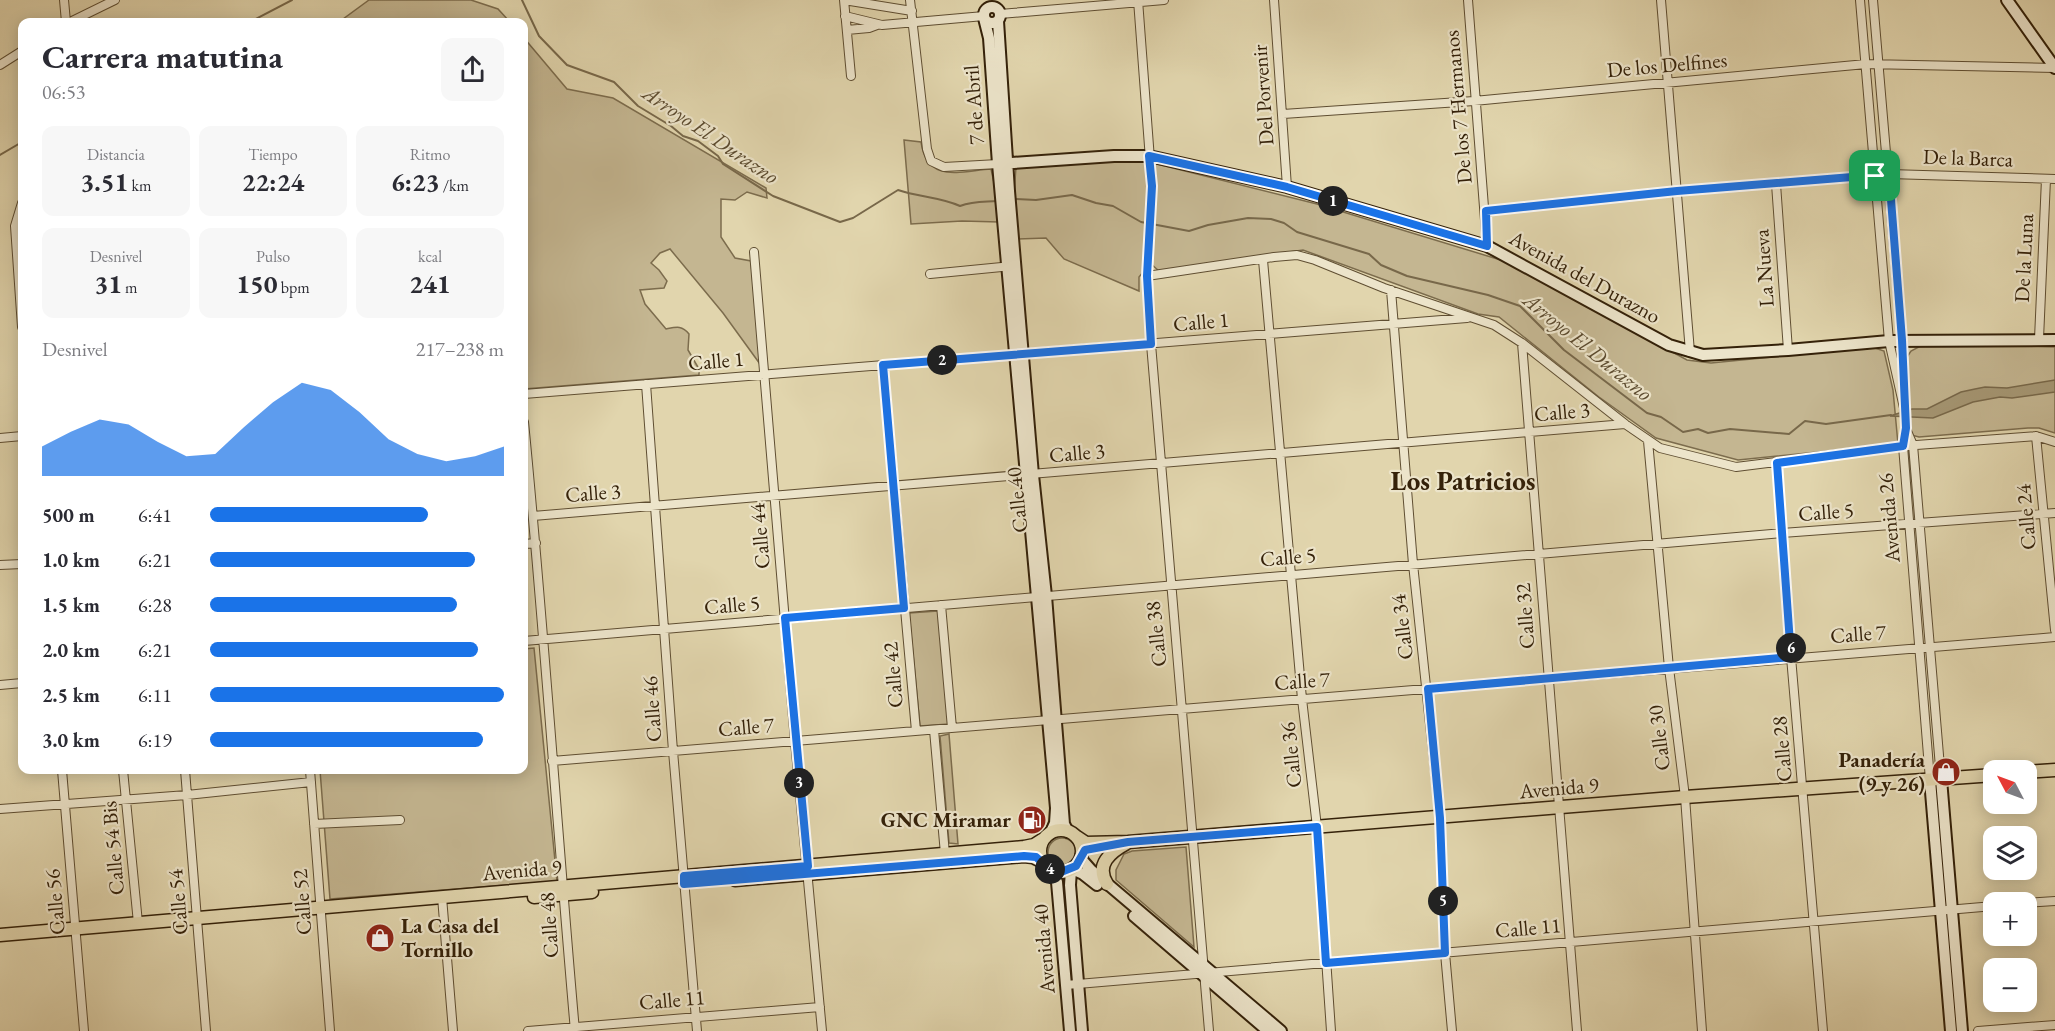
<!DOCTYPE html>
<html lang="es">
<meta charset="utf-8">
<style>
:root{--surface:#fff;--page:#f7f7f7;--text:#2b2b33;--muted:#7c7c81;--accent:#1a73e8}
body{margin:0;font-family:"EB Garamond",serif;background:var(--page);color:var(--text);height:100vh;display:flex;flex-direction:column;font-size:22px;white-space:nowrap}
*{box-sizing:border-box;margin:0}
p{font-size:20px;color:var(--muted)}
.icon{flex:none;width:33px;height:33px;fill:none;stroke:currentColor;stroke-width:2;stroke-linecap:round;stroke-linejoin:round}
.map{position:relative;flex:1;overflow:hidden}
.drawer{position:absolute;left:18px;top:18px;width:510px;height:756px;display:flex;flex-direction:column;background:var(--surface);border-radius:12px;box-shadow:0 3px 15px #0003}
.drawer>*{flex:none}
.needle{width:39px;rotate:311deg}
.controls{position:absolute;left:1983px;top:760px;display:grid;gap:12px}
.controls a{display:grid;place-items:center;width:54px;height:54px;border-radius:12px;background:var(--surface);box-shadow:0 3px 15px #0003;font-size:30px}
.pin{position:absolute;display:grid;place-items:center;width:51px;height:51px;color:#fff;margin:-26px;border-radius:12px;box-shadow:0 3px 9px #0006}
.km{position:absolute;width:30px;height:30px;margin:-15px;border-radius:50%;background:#222;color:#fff;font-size:16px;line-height:30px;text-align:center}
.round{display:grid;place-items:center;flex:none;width:63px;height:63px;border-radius:12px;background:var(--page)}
.overview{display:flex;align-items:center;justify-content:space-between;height:102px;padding:0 24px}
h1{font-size:33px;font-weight:700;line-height:45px}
.metrics{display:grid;grid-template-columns:repeat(3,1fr);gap:9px;height:102px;padding:6px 24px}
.metrics div{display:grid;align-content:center;border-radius:12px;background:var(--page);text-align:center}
.metrics b{font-size:26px;font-weight:700}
.metrics small{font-size:16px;font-weight:400}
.metrics p{font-size:16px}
.chart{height:168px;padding:12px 24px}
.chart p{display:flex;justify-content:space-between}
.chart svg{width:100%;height:108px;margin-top:6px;fill:var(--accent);opacity:.7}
ul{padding:0 24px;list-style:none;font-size:20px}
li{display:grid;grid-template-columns:96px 72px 1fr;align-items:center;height:45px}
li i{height:15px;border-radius:8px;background:var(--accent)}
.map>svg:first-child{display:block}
</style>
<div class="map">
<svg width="2055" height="1031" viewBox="0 0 2055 1031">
<rect width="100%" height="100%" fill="#e1d5ad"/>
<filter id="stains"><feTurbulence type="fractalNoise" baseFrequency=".00333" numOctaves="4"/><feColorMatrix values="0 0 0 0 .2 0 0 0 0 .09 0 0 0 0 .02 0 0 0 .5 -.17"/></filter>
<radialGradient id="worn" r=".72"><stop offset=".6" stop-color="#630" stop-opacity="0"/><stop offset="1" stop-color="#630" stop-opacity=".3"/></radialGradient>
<path fill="#c4b691" stroke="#7c6c4d" stroke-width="1.5" d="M369,0H471L498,9L510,22H339Z
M524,38L567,89L613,98L766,188L767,198L747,192L735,200L721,199V237L735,258L751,261L760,364L723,313L670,249L660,253L651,263L659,270L667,281L664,288L640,290L645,304L666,329C676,327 682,325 689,334L688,350L699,369V375L524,389Z
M904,140L921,142C927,184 960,171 991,169L997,196L999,222L962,221L911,224Z
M1141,160L1317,204L1504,261L1687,360L1711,363L1872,347L1884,351L1893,390L1898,444L1738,460L1656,438L1599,397L1499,317L1478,314L1303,250L1159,271L1151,264H1145L1144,271L1139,277V291L1064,259L1046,238L1018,239L1014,194L1016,167Z
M1928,342L2055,347V433L2039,428H2028L1919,437L1911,435L1907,357L1911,351Z
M938,611L949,724L920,726L909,613Z
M534,648L557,881L330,899L320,770H524V649Z
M949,734L958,844L949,843L940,736Z
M1048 852a14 14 0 1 1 28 0a14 14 0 1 1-28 0Z
M1186,847L1194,947L1116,880V870L1124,854L1132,851Z"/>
<path fill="#a69875" stroke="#78684a" stroke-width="1.5" d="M2055,380V392L2012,398L2000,397L1973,402L1933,418L1890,416L1912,409H1927L1961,392L1975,389L1985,387L2007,388Z"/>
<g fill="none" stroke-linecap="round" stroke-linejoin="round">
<path stroke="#78684a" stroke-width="2" d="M522,0L539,36L567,65L614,82L638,106L671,126L683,136L698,141L718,156L723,164L773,196L840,222L853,218L898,190C918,197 940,197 960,206C973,201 983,202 997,201
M250,22L292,0
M0,155L22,142
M1015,199L1036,200L1072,195L1096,203L1113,206L1141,222L1189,231L1208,225L1248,218L1271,219L1284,223L1297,232L1369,254L1381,265L1407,276L1488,295L1520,306L1564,350L1647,413L1661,417L1683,432L1698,429L1708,433L1730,429L1789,434L1805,421L1826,424L1891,415"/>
<g stroke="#5f4e32" stroke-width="10">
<path id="street" d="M64,0L66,22
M910,0L927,149L931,161L944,167L998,164
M1138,0L1152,186L1147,276L1151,344L1209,1031
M1274,0L1287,187
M1468,0L1487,246
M1661,0L1690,352
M1860,0L1889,341L1904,408L1902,341L1873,0
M1000,14L1164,0
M845,16L882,25L984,16
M70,22L115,0
M847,30L869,28L877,25
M0,65L22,51
M851,76L844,0L912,11
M1283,114L1474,101L1866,64L2055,68
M1776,184L1788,350
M22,203L15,226L22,327
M1486,211L1676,191L1889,174L2055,179
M754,252L795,741L822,1031
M1263,260L1302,699L1317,827L1331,1031
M930,274L1012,266
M1147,276L1274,257L1297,255L1315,260L1384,288L1494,325L1522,343L1625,424L1660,448L1736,467L1903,446L2036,436L2055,442
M1391,290L1413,564L1440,818L1445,953L1452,1031
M2039,339L2046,179
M1522,343L1577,1031
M883,365L916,731
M646,384L673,751L697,1031
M524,394L1467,318
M1904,408L1906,428L1903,446L1930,780
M524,422C544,625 557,828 575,1031
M1906,429L1913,445L1941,779
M2036,436L2055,630
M0,438L22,436
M1648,441L1669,668L1685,797L1702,1031
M1777,463L1791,657L1823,1031
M533,516L1625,424
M524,544L536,543
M0,565L22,564
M941,605L952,728
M524,641L1782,533L2055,513
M0,685L22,683
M934,730L945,854
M552,761L2055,637
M62,770L84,1031
M123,770L138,923
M185,770L206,1031
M310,770L330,1031
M0,809L187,795L311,782
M314,824L400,820
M442,897L453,1031
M2026,903L2055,901
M1066,985L1994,906
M528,1031L820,1007
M1978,1031L2055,1025"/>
</g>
<g stroke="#342109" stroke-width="14">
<path id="secondary" d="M2007,0L2055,68
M984 15a8 8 0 1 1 16 0a8 8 0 1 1-16 0Z
M984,18L989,38L998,164L1056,808L1055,823L1050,834
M998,21L1009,191L1033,475L1046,596L1064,824L1068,832
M998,164L1114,156H1149L1287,187L1487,246L1669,345L1703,355L1788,350L1889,341L2055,340
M1941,779L1962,1031
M1930,780L1951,1031
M1081,856L1083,861L1091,870L1281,1031
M1047,867L1057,882L1070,1031
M1072,869L1083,874L1097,885
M1071,870L1070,885L1082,1031
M1134,916L1268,1031"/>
</g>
<g stroke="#342109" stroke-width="15">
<path id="primary" d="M2026,772L2055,770
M1040 851a21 21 0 1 1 42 0a21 21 0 1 1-42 0Z
M1077,837L1086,843L1128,842L1685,797L1994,775
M735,880L1024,856L1033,857L1043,862
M1107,884C1095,865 1110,852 1127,843
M534,897L592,892
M0,935L1024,847L1034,845L1045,838"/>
</g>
<use href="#street" stroke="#ece4ca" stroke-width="8"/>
<use href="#secondary" stroke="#ece4ca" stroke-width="10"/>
<use href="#primary" stroke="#e1d5ad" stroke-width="12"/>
</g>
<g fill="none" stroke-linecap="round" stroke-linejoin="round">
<g stroke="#fff" stroke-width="12">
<path id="route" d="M1149,156L1287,187L1487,246L1486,211L1677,191L1889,174L1902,340L1906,428L1903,446L1777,463L1791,657L1428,689L1440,818L1445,953L1326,963L1317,827L1128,842L1085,850L1076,866L1061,872L1051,870L1036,857L1024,856L684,884V876L808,866L785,618L904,608L883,365L1151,344L1147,276L1152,186Z"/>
</g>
<use href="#route" stroke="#1a73e8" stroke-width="8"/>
</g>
<defs>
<g id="shop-disc" transform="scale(1.5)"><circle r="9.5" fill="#8f2418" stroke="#ece4ca"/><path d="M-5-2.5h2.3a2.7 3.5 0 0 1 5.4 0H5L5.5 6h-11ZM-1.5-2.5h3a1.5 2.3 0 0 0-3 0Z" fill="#fff"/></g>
<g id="fuel-disc" transform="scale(1.5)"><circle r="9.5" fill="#8f2418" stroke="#ece4ca"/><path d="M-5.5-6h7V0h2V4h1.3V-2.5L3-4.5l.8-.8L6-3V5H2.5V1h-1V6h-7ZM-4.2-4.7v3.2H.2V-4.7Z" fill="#fff"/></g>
</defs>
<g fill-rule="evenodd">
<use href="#shop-disc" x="1946" y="772"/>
<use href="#fuel-disc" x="1032" y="820"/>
<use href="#shop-disc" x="380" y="938"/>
</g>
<g text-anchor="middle" stroke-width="4.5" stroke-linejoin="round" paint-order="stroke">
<g font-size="21" fill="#342109" stroke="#ece4ca">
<text transform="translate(1667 65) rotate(-5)" y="7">De los Delfines</text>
<text transform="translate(1263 95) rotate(-94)" y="7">Del Porvenir</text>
<text transform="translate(974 105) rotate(-94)" y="7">7 de Abril</text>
<text transform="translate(1458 107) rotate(-95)" y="7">De los 7 Hermanos</text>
<text transform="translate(1968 158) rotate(2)" y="7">De la Barca</text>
<text transform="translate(2024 258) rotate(-87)" y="7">De la Luna</text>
<text transform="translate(1764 268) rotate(-94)" y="7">La Nueva</text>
<text transform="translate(1585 277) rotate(29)" y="7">Avenida del Durazno</text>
<text transform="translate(1201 322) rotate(-5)" y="7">Calle 1</text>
<text transform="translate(716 361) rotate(-5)" y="7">Calle 1</text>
<text transform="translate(1562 412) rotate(-5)" y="7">Calle 3</text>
<text transform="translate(1077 453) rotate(-5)" y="7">Calle 3</text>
<text transform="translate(593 493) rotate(-4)" y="7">Calle 3</text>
<text transform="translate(1017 500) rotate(-96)" y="7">Calle 40</text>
<text transform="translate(1826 512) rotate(-4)" y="7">Calle 5</text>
<text transform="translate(2026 517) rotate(-95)" y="7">Calle 24</text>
<text transform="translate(1889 518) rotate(-95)" y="7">Avenida 26</text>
<text transform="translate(760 536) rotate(-95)" y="7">Calle 44</text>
<text transform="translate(1288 557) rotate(-5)" y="7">Calle 5</text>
<text transform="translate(732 605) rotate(-5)" y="7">Calle 5</text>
<text transform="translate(1525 616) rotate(-94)" y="7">Calle 32</text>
<text transform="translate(1402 627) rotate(-97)" y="7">Calle 34</text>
<text transform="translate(1156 634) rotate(-96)" y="7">Calle 38</text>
<text transform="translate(1858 634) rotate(-4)" y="7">Calle 7</text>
<text transform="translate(893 675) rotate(-95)" y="7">Calle 42</text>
<text transform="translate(1302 681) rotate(-4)" y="7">Calle 7</text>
<text transform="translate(652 709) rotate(-94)" y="7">Calle 46</text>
<text transform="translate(746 727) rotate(-5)" y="7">Calle 7</text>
<text transform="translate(1659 738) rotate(-97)" y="7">Calle 30</text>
<text transform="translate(1782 749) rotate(-95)" y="7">Calle 28</text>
<text transform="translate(1291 755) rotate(-96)" y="7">Calle 36</text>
<text transform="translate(1559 788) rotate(-5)" y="7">Avenida 9</text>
<text transform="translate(113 848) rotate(-95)" y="7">Calle 54 Bis</text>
<text transform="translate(522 870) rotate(-5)" y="7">Avenida 9</text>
<text transform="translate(55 902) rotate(-95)" y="7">Calle 56</text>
<text transform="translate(178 902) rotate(-95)" y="7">Calle 54</text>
<text transform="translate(302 902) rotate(-94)" y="7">Calle 52</text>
<text transform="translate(549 925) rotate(-94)" y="7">Calle 48</text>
<text transform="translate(1528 928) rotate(-5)" y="7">Calle 11</text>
<text transform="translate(1044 949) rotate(-95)" y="7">Avenida 40</text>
<text transform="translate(672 1000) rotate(-5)" y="7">Calle 11</text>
</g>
<g font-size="21" font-weight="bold" fill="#342109" stroke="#ece4ca" text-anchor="end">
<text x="1925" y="767">Panadería<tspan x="1925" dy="24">(9 y 26)</tspan></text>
<text x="1011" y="827">GNC Miramar</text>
<text x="401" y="933" text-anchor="start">La Casa del<tspan x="401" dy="24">Tornillo</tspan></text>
</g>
<g font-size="22" font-style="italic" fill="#5c4b2f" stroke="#ece4ca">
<text transform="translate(711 134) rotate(34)" y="8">Arroyo El Durazno</text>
<text transform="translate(1588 346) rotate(39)" y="8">Arroyo El Durazno</text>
</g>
<g font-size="27" font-weight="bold" fill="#342109" stroke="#ece4ca">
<text x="1463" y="490">Los Patricios</text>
</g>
</g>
<rect width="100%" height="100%" filter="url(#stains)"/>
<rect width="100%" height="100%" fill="url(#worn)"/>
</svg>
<div class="controls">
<a><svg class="needle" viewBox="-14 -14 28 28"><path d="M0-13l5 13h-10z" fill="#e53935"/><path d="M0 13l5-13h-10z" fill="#7c7c81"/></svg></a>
<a><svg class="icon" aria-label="layers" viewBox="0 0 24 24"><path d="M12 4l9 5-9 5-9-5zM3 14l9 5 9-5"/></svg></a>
<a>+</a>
<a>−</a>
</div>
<div class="pin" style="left:1875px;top:176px;background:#1e9e55"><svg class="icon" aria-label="arrive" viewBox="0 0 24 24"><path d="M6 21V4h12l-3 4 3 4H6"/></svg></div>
<b class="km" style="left:1333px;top:201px">1</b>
<b class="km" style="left:942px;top:360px">2</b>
<b class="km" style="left:799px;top:783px">3</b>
<b class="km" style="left:1050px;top:869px">4</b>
<b class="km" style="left:1443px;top:901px">5</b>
<b class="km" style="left:1791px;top:648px">6</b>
<section class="drawer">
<div class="overview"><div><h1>Carrera matutina</h1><p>06:53</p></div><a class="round"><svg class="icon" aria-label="share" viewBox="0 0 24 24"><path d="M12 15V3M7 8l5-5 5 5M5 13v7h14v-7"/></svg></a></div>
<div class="metrics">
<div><p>Distancia</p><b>3.51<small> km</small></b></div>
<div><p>Tiempo</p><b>22:24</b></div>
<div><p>Ritmo</p><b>6:23<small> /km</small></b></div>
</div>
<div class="metrics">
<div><p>Desnivel</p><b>31<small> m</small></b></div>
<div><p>Pulso</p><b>150<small> bpm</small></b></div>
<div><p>kcal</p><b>241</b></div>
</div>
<div class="chart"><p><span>Desnivel</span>217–238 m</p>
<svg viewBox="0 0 160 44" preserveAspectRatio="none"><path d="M0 44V32L10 26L20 21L30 23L40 30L50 36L60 35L70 24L80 14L90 6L100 9L110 18L120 29L130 35L140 38L150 36L160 32V44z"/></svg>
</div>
<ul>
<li><b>500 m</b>6:41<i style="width:74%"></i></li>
<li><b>1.0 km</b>6:21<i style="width:90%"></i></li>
<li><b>1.5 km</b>6:28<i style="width:84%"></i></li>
<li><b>2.0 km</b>6:21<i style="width:91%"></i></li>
<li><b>2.5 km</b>6:11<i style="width:100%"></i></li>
<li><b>3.0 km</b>6:19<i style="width:93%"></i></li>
</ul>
</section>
</div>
